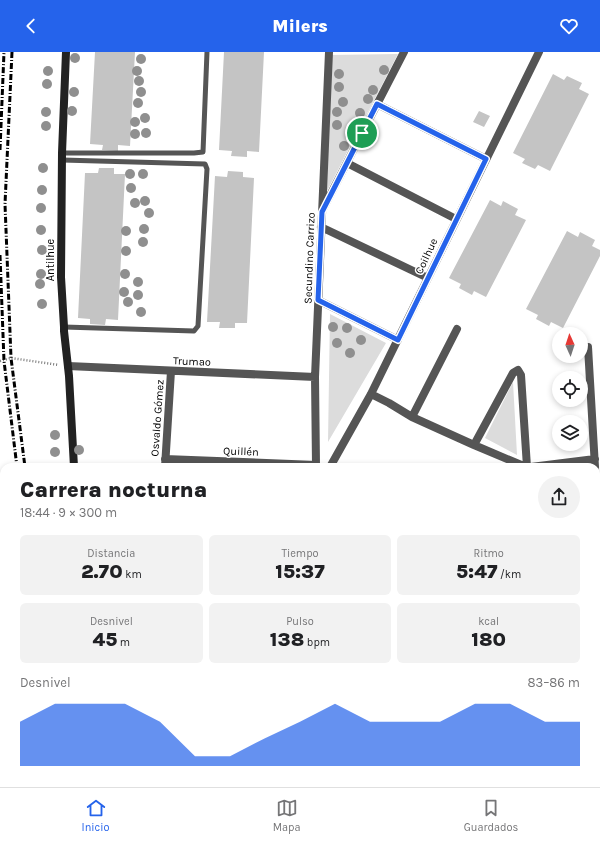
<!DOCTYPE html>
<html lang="es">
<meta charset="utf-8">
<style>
:root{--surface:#fff;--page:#f2f2f2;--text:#202124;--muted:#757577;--line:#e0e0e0;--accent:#2563eb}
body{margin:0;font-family:Karla,sans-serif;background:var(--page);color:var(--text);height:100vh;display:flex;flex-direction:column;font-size:15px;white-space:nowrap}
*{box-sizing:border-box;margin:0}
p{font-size:13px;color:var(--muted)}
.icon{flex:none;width:22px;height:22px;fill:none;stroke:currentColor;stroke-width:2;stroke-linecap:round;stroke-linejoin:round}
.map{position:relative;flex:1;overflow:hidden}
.drawer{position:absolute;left:0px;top:411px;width:600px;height:324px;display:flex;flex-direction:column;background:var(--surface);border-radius:12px 12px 0 0;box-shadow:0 2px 6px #0003}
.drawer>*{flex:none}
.needle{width:26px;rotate:357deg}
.tools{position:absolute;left:552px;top:275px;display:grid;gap:8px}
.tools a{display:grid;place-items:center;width:36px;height:36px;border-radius:50%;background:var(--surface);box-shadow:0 2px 6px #0003;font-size:20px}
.pin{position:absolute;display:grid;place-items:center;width:34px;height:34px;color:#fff;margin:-17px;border:2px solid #fff;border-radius:50%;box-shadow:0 1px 4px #0007}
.round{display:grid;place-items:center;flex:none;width:42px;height:42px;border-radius:21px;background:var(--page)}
.summary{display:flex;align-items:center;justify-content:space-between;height:68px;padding:0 20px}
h1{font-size:22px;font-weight:800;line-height:30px}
.figures{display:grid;grid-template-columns:repeat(3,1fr);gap:6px;height:68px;padding:4px 20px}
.figures div{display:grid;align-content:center;border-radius:6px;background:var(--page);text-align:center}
.figures b{font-size:20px;font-weight:800}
.figures small{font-size:11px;font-weight:400}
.figures p{font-size:11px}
.chart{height:112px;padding:8px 20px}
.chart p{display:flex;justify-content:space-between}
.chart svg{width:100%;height:72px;margin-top:4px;fill:var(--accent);opacity:.7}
header{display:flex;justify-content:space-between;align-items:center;height:52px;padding:0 20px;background:var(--accent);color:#fff;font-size:18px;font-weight:800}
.menu{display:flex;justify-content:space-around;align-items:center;height:56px;border-top:1px solid var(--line);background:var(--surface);font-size:11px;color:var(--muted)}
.menu a{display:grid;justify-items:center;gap:2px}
.menu .selected{color:var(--accent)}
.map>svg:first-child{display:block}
</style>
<header><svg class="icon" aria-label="back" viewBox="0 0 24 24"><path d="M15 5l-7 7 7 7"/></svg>Milers<svg class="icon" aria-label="heart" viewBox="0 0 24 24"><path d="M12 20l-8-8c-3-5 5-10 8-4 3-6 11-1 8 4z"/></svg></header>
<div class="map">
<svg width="600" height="735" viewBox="0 0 600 735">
<rect width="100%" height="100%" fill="#fff"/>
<path fill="#dcdcdc" d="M398,2L327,139L330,3Z
M330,262L386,291L328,390Z
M513,330L517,403L485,386Z"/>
<path fill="#c4c4c4" d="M95,0H135L130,94L118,93V99L102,98L103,93L90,92Z
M224,0H264L259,100L247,99V105L231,104L232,99L219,98Z
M553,22L564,28L567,24L582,31L579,37L589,42L550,119L538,113L535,117L522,111L525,107L513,101Z
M479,59L490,64L484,75L473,70Z
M99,116H114V122H125L118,268L106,267L105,273L90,272V267L78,266L85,121H98Z
M228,119L243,120V125L254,126L247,271H235V276H219L220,270H207L215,124L227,125Z
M490,148L501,154L503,149L518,157L515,163L526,168L486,245L474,239L472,243L459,236L461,232L449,226Z
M567,179L578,185L580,180L595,188L592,194L600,198V204L563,276L551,270L549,274L536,267L538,263L526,257Z"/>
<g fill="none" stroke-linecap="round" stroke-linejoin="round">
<path stroke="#777" stroke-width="2.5" stroke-dasharray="1 2" stroke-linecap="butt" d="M0,309L11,306L59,313
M0,702L4,703"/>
<path stroke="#555" stroke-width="5" d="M62,101H194L203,100L207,0
M62,108L205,112L207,117L198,274L194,279L64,275"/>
<path stroke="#555" stroke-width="8" d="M377,52L486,107
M347,111L456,167
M323,157L404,0
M321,175L428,226
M318,248L398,288
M588,295L595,415
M68,314L315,325
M371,342L389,351L412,365L474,393L526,415
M412,365L457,277
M474,393L513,321L518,318L521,323L527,415
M165,407L316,413
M316,413L315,325L329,0
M165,415L171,319
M330,415L371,342L539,0
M531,415L595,407
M596,426L600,493
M600,494L598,518L596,566L598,573L600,574
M355,731L356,735
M452,731L461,732
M188,735L189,731"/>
<path stroke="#222" stroke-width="8" d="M66,0L62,101L61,225L64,275V279L69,324L74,415
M79,735V731"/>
<path stroke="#000" stroke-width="3" stroke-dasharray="6 2 1 2" stroke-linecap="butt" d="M12,0L5,152L11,306L25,415
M0,98L4,0
M0,203L4,309L17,415
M35,735V731
M43,735V731"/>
</g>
<g fill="#8f8f8f">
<circle cx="75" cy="6" r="5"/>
<circle cx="141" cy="7" r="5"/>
<circle cx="384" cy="18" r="5"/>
<circle cx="48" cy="19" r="5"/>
<circle cx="137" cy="19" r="5"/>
<circle cx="339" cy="22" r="5"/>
<circle cx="139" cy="29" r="5"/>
<circle cx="47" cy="32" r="5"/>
<circle cx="339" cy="35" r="5"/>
<circle cx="373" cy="38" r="5"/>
<circle cx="74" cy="40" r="5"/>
<circle cx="141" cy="40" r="5"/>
<circle cx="368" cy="47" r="5"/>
<circle cx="343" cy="50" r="5"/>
<circle cx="138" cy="51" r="5"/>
<circle cx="72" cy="59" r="5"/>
<circle cx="46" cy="60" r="5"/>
<circle cx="337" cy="60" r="5"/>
<circle cx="360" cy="61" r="5"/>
<circle cx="145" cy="66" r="5"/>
<circle cx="135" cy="70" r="5"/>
<circle cx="355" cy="72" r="5"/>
<circle cx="337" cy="73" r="5"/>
<circle cx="46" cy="74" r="5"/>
<circle cx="146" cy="81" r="5"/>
<circle cx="135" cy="82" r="5"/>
<circle cx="350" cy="83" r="5"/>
<circle cx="344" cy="94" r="5"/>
<circle cx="43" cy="116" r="5"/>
<circle cx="130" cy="122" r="5"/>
<circle cx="143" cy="122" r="5"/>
<circle cx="131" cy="136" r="5"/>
<circle cx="42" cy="138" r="5"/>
<circle cx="145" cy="149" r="5"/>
<circle cx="135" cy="151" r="5"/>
<circle cx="41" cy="156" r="5"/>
<circle cx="149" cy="161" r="5"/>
<circle cx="144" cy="177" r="5"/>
<circle cx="41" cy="178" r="5"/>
<circle cx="126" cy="179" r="5"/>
<circle cx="143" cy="190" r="5"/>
<circle cx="42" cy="198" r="5"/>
<circle cx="126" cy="199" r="5"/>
<circle cx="41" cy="222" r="5"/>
<circle cx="125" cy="222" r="5"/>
<circle cx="138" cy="230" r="5"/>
<circle cx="40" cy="232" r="5"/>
<circle cx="124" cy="240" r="5"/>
<circle cx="138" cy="243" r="5"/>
<circle cx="128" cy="250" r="5"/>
<circle cx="42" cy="252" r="5"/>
<circle cx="141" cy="260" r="5"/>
<circle cx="333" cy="275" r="5"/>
<circle cx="347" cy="276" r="5"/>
<circle cx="361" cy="288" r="5"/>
<circle cx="337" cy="291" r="5"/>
<circle cx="350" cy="301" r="5"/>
<circle cx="55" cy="383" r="5"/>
<circle cx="79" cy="398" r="5"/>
<circle cx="55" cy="400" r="5"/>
</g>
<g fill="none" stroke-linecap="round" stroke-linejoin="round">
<g stroke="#fff" stroke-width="8">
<path id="route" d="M377,52L486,107L398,288L318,248L322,160Z"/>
</g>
<use href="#route" stroke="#2563eb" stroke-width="5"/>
</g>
<g text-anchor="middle" stroke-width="3" stroke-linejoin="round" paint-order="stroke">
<g font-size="11" fill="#000" stroke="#fff">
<text transform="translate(426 204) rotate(-65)" y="4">Coilhue</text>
<text transform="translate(309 206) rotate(-88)" y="4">Secundino Carrizo</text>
<text transform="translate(50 208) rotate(-90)" y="4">Antilhue</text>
<text transform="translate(192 309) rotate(2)" y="4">Trumao</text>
<text transform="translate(157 366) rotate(-86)" y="4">Osvaldo Gómez</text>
<text transform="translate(241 399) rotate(2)" y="4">Quillén</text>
</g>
</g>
</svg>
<div class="tools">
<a><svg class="needle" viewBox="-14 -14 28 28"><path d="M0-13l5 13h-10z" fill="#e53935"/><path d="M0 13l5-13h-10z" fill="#757577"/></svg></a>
<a><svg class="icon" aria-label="locate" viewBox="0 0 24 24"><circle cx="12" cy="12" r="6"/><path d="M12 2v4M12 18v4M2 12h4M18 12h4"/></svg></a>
<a><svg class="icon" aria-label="layers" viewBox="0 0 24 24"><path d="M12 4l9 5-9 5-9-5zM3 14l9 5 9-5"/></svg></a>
</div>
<div class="pin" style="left:362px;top:81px;background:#1e9e55"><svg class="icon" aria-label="arrive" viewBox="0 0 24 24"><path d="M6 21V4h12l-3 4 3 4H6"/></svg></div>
<section class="drawer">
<div class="summary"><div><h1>Carrera nocturna</h1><p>18:44 · 9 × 300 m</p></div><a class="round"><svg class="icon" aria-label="share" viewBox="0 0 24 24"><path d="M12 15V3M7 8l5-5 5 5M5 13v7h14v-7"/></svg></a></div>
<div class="figures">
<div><p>Distancia</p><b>2.70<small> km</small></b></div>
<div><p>Tiempo</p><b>15:37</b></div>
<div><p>Ritmo</p><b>5:47<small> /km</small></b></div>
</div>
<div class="figures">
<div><p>Desnivel</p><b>45<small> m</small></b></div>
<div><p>Pulso</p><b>138<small> bpm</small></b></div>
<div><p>kcal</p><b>180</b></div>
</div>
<div class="chart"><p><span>Desnivel</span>83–86 m</p>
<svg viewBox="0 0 160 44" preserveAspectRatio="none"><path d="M0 44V17L10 6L20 6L30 6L40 17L50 38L60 38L70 27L80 17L90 6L100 17L110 17L120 17L130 6L140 6L150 17L160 17V44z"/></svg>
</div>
</section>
</div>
<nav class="menu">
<a class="selected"><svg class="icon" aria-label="home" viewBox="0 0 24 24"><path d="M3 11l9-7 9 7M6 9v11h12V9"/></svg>Inicio</a>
<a><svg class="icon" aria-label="map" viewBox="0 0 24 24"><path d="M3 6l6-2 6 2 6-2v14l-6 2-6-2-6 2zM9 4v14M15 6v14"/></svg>Mapa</a>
<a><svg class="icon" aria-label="saved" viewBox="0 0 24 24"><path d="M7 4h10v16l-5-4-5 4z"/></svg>Guardados</a>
</nav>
